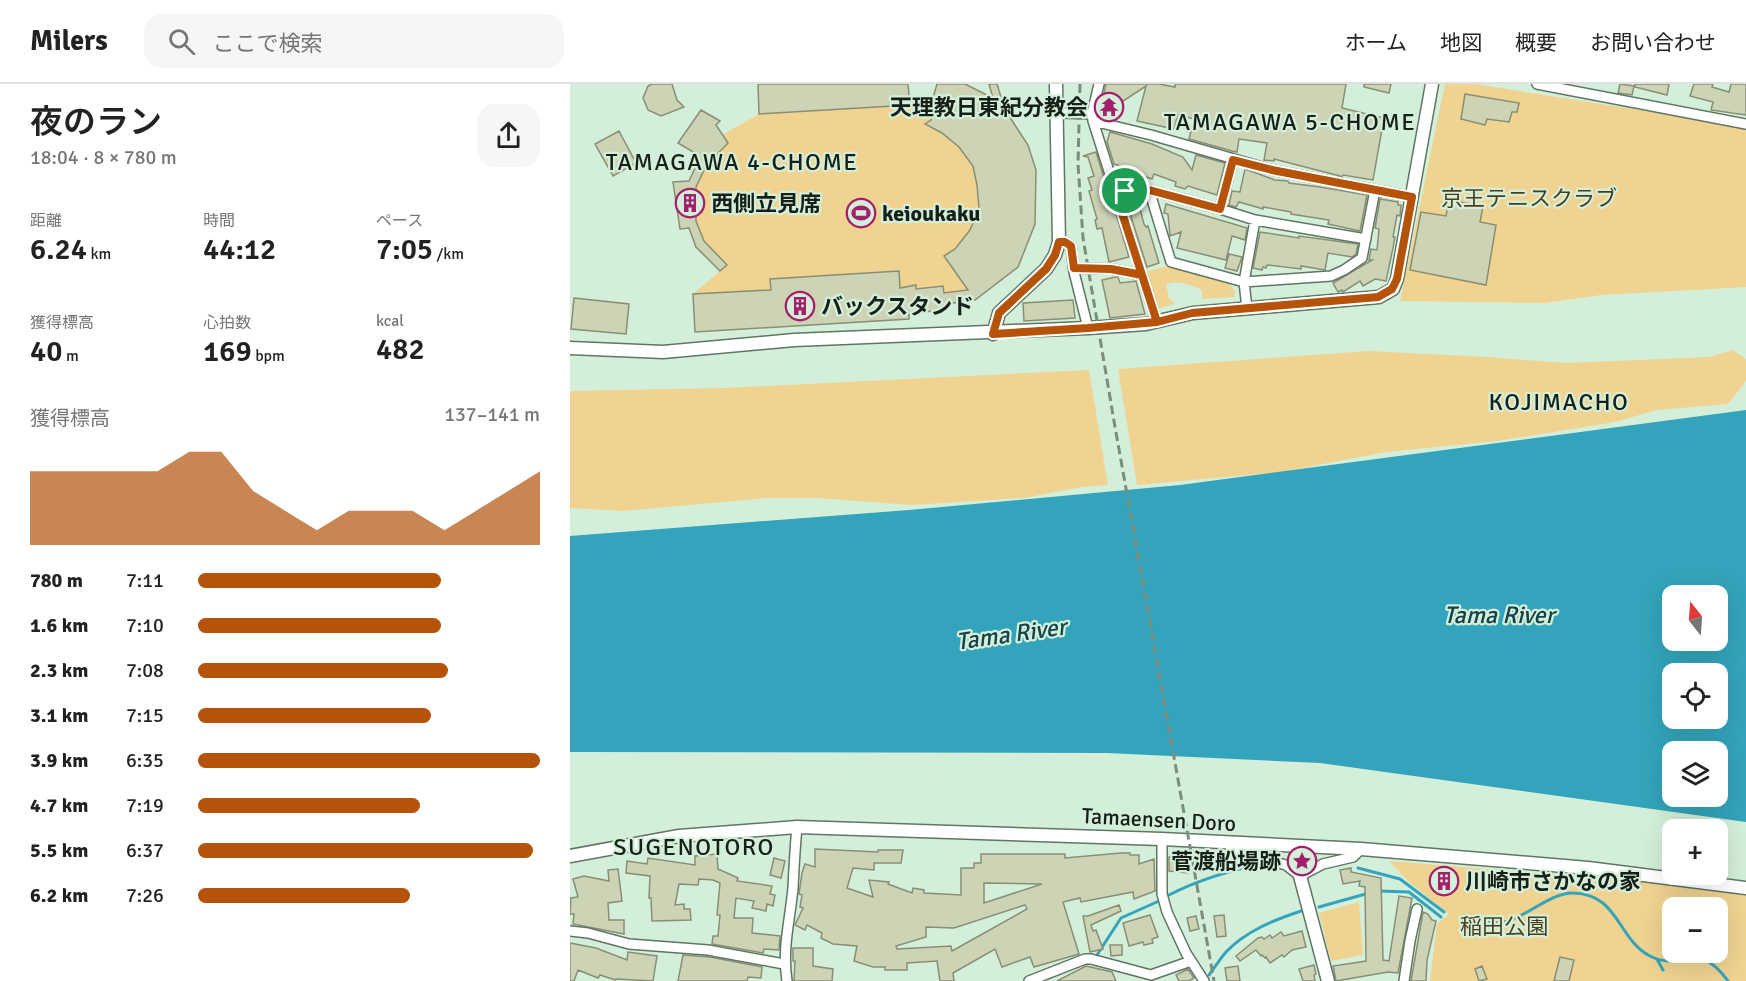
<!DOCTYPE html>
<html lang="ja">
<meta charset="utf-8">
<style>
:root{--surface:#fff;--page:#f6f6f6;--text:#222;--muted:#767676;--line:#e0e0e0;--accent:#b45309}
body{margin:0;font-family:Signika,"Noto Sans JP",sans-serif;background:var(--page);color:var(--text);height:100vh;display:flex;flex-direction:column;font-size:22px;white-space:nowrap}
*{box-sizing:border-box;margin:0}
p{font-size:20px;color:var(--muted)}
.icon{flex:none;width:33px;height:33px;fill:none;stroke:currentColor;stroke-width:2;stroke-linecap:round;stroke-linejoin:round}
.map{position:relative;flex:1;overflow:hidden}
.panel{display:flex;flex-direction:column;background:var(--surface);width:570px}
.panel>*{flex:none}
.needle{width:39px;rotate:343deg}
.buttons{position:absolute;left:1092px;top:501px;display:grid;gap:12px}
.buttons a{display:grid;place-items:center;width:66px;height:66px;border-radius:12px;background:var(--surface);box-shadow:0 6px 24px #0002;font-size:30px}
.pin{position:absolute;display:grid;place-items:center;width:51px;height:51px;color:#fff;margin:-26px;border:3px solid #fff;border-radius:50%;box-shadow:0 2px 6px #0007}
.round{display:grid;place-items:center;flex:none;width:63px;height:63px;border-radius:18px;background:var(--page)}
.head{display:flex;align-items:center;justify-content:space-between;height:102px;padding:0 30px}
h1{font-size:33px;font-weight:600;line-height:45px}
.stats{display:grid;grid-template-columns:repeat(3,1fr);gap:9px;height:102px;padding:6px 30px}
.stats div{display:grid;align-content:center}
.stats b{font-size:30px;font-weight:600}
.stats small{font-size:16px;font-weight:400}
.stats p{font-size:16px}
.chart{height:168px;padding:12px 30px}
.chart p{display:flex;justify-content:space-between}
.chart svg{width:100%;height:108px;margin-top:6px;fill:var(--accent);opacity:.7}
ul{padding:0 30px;list-style:none;font-size:20px}
li{display:grid;grid-template-columns:96px 72px 1fr;align-items:center;height:45px}
li i{height:15px;border-radius:8px;background:var(--accent)}
header{display:flex;align-items:center;gap:36px;box-sizing:border-box;height:84px;padding:0 30px;background:var(--surface);border-bottom:2px solid var(--line)}
header strong{font-size:28px}
nav{display:flex;gap:33px;margin-inline-start:auto;font-size:21px}
.search{width:420px;height:54px;background:var(--page);display:flex;align-items:center;gap:15px;box-sizing:border-box;padding:0 21px;border-radius:18px;color:var(--muted);font-size:22px}
main{display:flex;flex:1;min-height:0}
.map>svg:first-child{display:block}
</style>
<header>
<strong>Milers</strong>
<div class="search"><svg class="icon" aria-label="search" viewBox="0 0 24 24"><circle cx="10" cy="10" r="6"/><path d="M15 15l6 6"/></svg>ここで検索</div>
<nav><a>ホーム</a><a>地図</a><a>概要</a><a>お問い合わせ</a></nav>
</header>
<main>
<section class="panel">
<div class="head"><div><h1>夜のラン</h1><p>18:04 · 8 × 780 m</p></div><a class="round"><svg class="icon" aria-label="share" viewBox="0 0 24 24"><path d="M12 15V3M7 8l5-5 5 5M5 13v7h14v-7"/></svg></a></div>
<div class="stats">
<div><p>距離</p><b>6.24<small> km</small></b></div>
<div><p>時間</p><b>44:12</b></div>
<div><p>ペース</p><b>7:05<small> /km</small></b></div>
</div>
<div class="stats">
<div><p>獲得標高</p><b>40<small> m</small></b></div>
<div><p>心拍数</p><b>169<small> bpm</small></b></div>
<div><p>kcal</p><b>482</b></div>
</div>
<div class="chart"><p><span>獲得標高</span>137–141 m</p>
<svg viewBox="0 0 160 44" preserveAspectRatio="none"><path d="M0 44V14L10 14L20 14L30 14L40 14L50 6L60 6L70 22L80 30L90 38L100 30L110 30L120 30L130 38L140 30L150 22L160 14V44z"/></svg>
</div>
<ul>
<li><b>780 m</b>7:11<i style="width:71%"></i></li>
<li><b>1.6 km</b>7:10<i style="width:71%"></i></li>
<li><b>2.3 km</b>7:08<i style="width:73%"></i></li>
<li><b>3.1 km</b>7:15<i style="width:68%"></i></li>
<li><b>3.9 km</b>6:35<i style="width:100%"></i></li>
<li><b>4.7 km</b>7:19<i style="width:65%"></i></li>
<li><b>5.5 km</b>6:37<i style="width:98%"></i></li>
<li><b>6.2 km</b>7:26<i style="width:62%"></i></li>
</ul>
</section>
<div class="map">
<svg width="1176" height="897" viewBox="0 0 1176 897">
<rect width="100%" height="100%" fill="#d4efd9"/>
<path fill="#f0d391" fill-rule="evenodd" d="M188,0H338L340,21L361,35L366,19L362,17L367,0H395L423,14L440,31L458,61L466,86L465,140L405,216L376,220L339,230V235L125,248L123,210L150,187L126,163L117,140V99L125,84L119,78L127,65L189,30Z
M875,0H905L1176,43V203L1031,211L975,219L830,217Z
M598,182L658,198L665,207L664,213L632,215V206C619,200 609,196 596,200L599,214L605,220L589,224L574,188Z
M1163,266L1176,275V297L1158,320L1087,326L1045,338L927,357L816,368L711,388L567,401L548,285L799,267L917,273L996,279L1139,273Z
M519,286L538,401L512,403L454,414L341,421L248,414H196L53,427L0,424V307L154,304Z
M819,777L1119,801L1176,810V897H860L867,840L879,830L839,798ZM1102,824H1148V868H1102Z
M789,818L793,871L761,877L749,829Z"/>
<path fill="#33a4bb" fill-rule="evenodd" d="M1176,326V738L750,679L537,669L0,668V452L339,426L610,401ZM1102,512H1148V556H1102ZM1102,590H1148V634H1102ZM1102,668H1148V712H1102Z"/>
<g fill="none" stroke-linecap="round" stroke-linejoin="round">
<path stroke="#33a4bb" stroke-width="3" d="M788,784L830,795L874,828
M808,807L839,808L871,833
M599,811C628,796 657,788 688,780
M749,823L799,809
M914,834C937,853 974,809 1002,809C1049,809 1047,855 1080,872C1112,889 1126,853 1158,897
M527,871L551,834L589,817
M1087,875L1093,886
M639,891C645,883 650,875 656,868C676,847 704,836 731,827"/>
</g>
<path fill="#cdd4b6" stroke="#888e73" stroke-width="1.5" fill-rule="evenodd" d="M82,0H102L107,16L114,23L91,32L78,26L73,14L78,2Z
M188,0H338L340,21L189,30Z
M367,0H395L423,14L419,0H427L435,26L458,61L466,86L465,140L448,183L405,216L376,220L377,225L339,230V235L125,248L123,210L201,206L200,195L329,187L330,204L346,201V205L373,202L374,209L398,206L374,172L385,165L400,146L409,124L407,101L403,82L389,63L372,49L355,40L361,36L366,18L362,17Z
M536,0H589L605,3V0H776L772,24L814,34L803,96L773,91L772,93L770,92L704,75V77L694,76L697,59L669,55L667,68L662,67L619,55L624,35L608,31L604,45L567,37L576,2L547,21L551,28L543,33L529,32Z
M794,0H821L819,9L794,3Z
M1050,0L1064,2L1062,11L1048,9Z
M1065,0H1099L1097,11L1065,3Z
M1124,0H1143L1142,3L1159,8L1161,0H1176V31L1141,26L1143,18L1120,12Z
M895,10L949,19L947,28H942L939,38L917,35L915,41L891,35Z
M131,26L150,37L146,41L158,59L136,82L126,103V137L134,157L157,181L150,187L126,163L119,144L110,145L103,98L119,97L125,84L119,78L125,69L108,59Z
M49,47L66,79L43,92L25,60Z
M540,48L582,60L613,73L622,86L626,71L655,79L647,111L618,102L615,105L605,102L606,98L584,90L582,95L570,91L571,89L544,80L537,58Z
M526,68L536,100L530,102L536,122L543,120L559,173L539,178L532,144L527,145L525,136L527,135L519,107L522,106L518,94L524,92L518,73L513,72Z
M675,85L705,96L718,97L719,99L750,103L797,111L790,147L758,140L759,136L721,130V128L693,123V125L669,118L666,123L659,121L662,107L670,108Z
M568,110L571,111L574,119L569,121L574,140L576,143L578,142L589,179L577,183L556,117L558,116L557,114Z
M810,115L828,118V121H831L830,132L827,131L823,153H825L823,164L816,197L805,195L793,202L790,197L773,208L772,206L768,208L763,199L802,176H799L801,165L807,166L809,145L805,144Z
M879,116L913,122L910,138L926,141L916,201L840,186L851,128L876,132Z
M596,120L677,144L675,156L662,152L656,176L607,164L611,148L600,152L598,130L594,129Z
M690,148L729,154V152L788,160L786,170L782,173L758,169L755,186L731,182V185L697,181L696,184L693,183L692,186L683,184Z
M659,170L672,173L667,187L655,184Z
M545,193H548L550,199L566,197L575,230L540,234L532,196Z
M4,214L59,220L56,250L1,245Z
M503,216L505,234L454,237L453,219Z
M245,765L308,768V766H333L331,779H304V786L283,784L277,804L303,813L299,796L319,798L318,800L342,809L343,804L354,806V809L391,811V784H404V779H411V770H495V774L551,769H560V771H569V780L584,775L585,807L564,815L563,808L511,818L510,814L493,818L509,870L464,883L460,873L432,883L425,865L383,889L384,897H370L367,877L337,879V886H315V883H303L284,877L287,862L263,860L251,854L252,849L237,841L235,846L225,841L233,824L230,823L232,811L229,810L232,789L235,780L245,783ZM414,799L472,800L414,819ZM455,821L457,825L382,867L381,862L327,865L326,862L356,853V843L384,844Z
M147,770L148,785L168,794L167,797L202,802L200,810L205,811L203,822L197,820L196,827L182,824L184,817L166,814L164,834H183L182,849L210,852L209,866L194,865L193,869L142,860L143,852H148L150,831H147L150,799L143,796L129,795L128,801L109,800L105,821L114,820V825H120L121,836L82,837L81,814H79L80,792L56,789L57,777L77,780L78,774L125,781V772Z
M599,773L617,774L618,789L599,787Z
M204,774L215,777L211,794L200,791Z
M781,784V788L811,794L813,876L819,877L829,812L842,814L828,889L818,888L766,897L763,882L796,877L795,803L789,802L790,797L773,800L770,786Z
M48,785L52,817L38,819L39,836H54V850L3,840L4,830H0L1,814L8,813L3,795L14,792L39,797L38,786Z
M862,791L888,794L887,805L860,801Z
M549,821L551,827L521,841L523,847L526,846L533,865L520,868L513,832H518Z
M853,828L858,830L862,836L866,837L857,876L856,897H841Z
M580,831L588,853L582,855L583,859L574,861L573,858L559,862L553,839Z
M654,831L656,852L647,853L644,832Z
M626,832L629,845L620,847L617,834Z
M732,847L736,863L722,866L714,873L712,871L700,879L696,873L695,874L692,871L691,872L686,866L670,877L666,872L688,854L692,853L694,855L700,851L702,854L711,848L714,852Z
M0,859L26,864L57,876L58,868L87,872L83,897L46,895L45,896L30,891L28,894L8,886L4,897H0Z
M540,861H552V871L541,872Z
M223,864H243V882L263,885L262,897H224L225,877H223Z
M113,871L140,873L192,883L191,894L178,893L177,897H108Z
M990,873L1004,876L999,897H984Z
M744,881L746,890L744,891L745,897H733L729,885Z
M516,882L542,888L546,897H487Z
M668,882L670,897H657L655,884Z
M912,882L917,895L909,897L905,885Z
M618,885L624,894L619,897H609L606,891Z"/>
<g fill="none" stroke-linecap="round" stroke-linejoin="round">
<g stroke="#5f7663" stroke-width="12">
<path id="minor" d="M529,0L522,30L523,37L587,238
M967,0L1176,40
M488,29L522,30
M523,37L581,51L702,86L842,113
M663,76L650,125L579,106L601,178L674,198L761,192L774,186L792,174L805,106
M546,110L568,103L579,106
M650,125L685,136
M489,158H495L501,162L504,188L518,244
M504,184L541,185L572,191
M677,224L674,198L685,136L796,155
M592,755V810L597,828L616,869L634,897
M657,759L664,767L716,781L730,792L753,780L783,773L791,765
M0,847L18,849L59,860L138,866L214,880
M217,897C212,863 220,837 223,804C224,783 225,763 227,743
M459,897L515,875H521L581,891L621,877
M834,897L840,857L847,825"/>
</g>
<g stroke="#5f7663" stroke-width="15">
<path id="tertiary" d="M423,250L429,229L476,185L485,171L489,158L486,0
M0,264L93,268L224,256L518,244L576,240L623,229L809,213L823,205L827,195L862,0
M0,772L109,752L227,743L592,755L791,765L1018,784L1176,804
M730,792L758,897"/>
</g>
<use href="#minor" stroke="#fff" stroke-width="9"/>
<use href="#tertiary" stroke="#fff" stroke-width="12"/>
<path stroke="#7a8d7e" stroke-width="3" stroke-dasharray="9 4.5" stroke-linecap="butt" d="M510,0L508,80L513,154L545,343L644,897"/>
</g>
<g fill="none" stroke-linecap="round" stroke-linejoin="round">
<g stroke="#fff" stroke-width="12">
<path id="route" d="M555,107L546,110L587,238L518,244L423,250L429,229L476,185L485,171L489,158H495L501,162L504,184L541,185L572,191L587,238L622,229L808,213L822,205L827,195L842,113L702,86L663,76L650,125L568,103L555,107"/>
</g>
<use href="#route" stroke="#b45309" stroke-width="8"/>
</g>
<defs>
<g id="temple-ring" transform="scale(1.5)"><circle r="9.5" fill="#d4efd9" stroke="#a41f6b" stroke-width="1.5"/><path d="M0-6L5-2H3V0L6.5 2.5H4V6H1.5V3h-3V6H-4V2.5H-6.5L-3 0V-2H-5Z" fill="#a41f6b"/></g>
<g id="building-ring" transform="scale(1.5)"><circle r="9.5" fill="#d4efd9" stroke="#a41f6b" stroke-width="1.5"/><path d="M-4-6H4V6H1V3H-1V6H-4ZM-2.5-4.3h1.7v1.8h-1.7ZM.8-4.3h1.7v1.8H.8ZM-2.5-1h1.7V.8h-1.7ZM.8-1h1.7V.8H.8Z" fill="#a41f6b"/></g>
<g id="stadium-ring" transform="scale(1.5)"><circle r="9.5" fill="#d4efd9" stroke="#a41f6b" stroke-width="1.5"/><path d="M0-5a6.5 5 0 1 0 0 10a6.5 5 0 1 0 0-10ZM-3.5-1.8h7v3.6h-7Z" fill="#a41f6b"/></g>
<g id="sight-ring" transform="scale(1.5)"><circle r="9.5" fill="#d4efd9" stroke="#a41f6b" stroke-width="1.5"/><path d="M0-6L1.8-2.2L6-1.7L2.9 1.2L3.7 5.4L0 3.3L-3.7 5.4L-2.9 1.2L-6-1.7L-1.8-2.2Z" fill="#a41f6b"/></g>
</defs>
<g fill-rule="evenodd">
<use href="#temple-ring" x="539" y="23"/>
<use href="#building-ring" x="120" y="119"/>
<use href="#stadium-ring" x="291" y="129"/>
<use href="#building-ring" x="230" y="222"/>
<use href="#sight-ring" x="732" y="777"/>
<use href="#building-ring" x="874" y="797"/>
</g>
<g text-anchor="middle" stroke-width="4.5" stroke-linejoin="round" paint-order="stroke">
<g font-size="22" font-weight="bold" fill="#162018" stroke="#d4efd9" text-anchor="start">
<text x="518" y="31" text-anchor="end">天理教日東紀分教会</text>
<text x="141" y="127">西側立見席</text>
<text x="312" y="137">keioukaku</text>
<text x="251" y="230">バックスタンド</text>
<text x="711" y="785" text-anchor="end">菅渡船場跡</text>
<text x="895" y="805">川崎市さかなの家</text>
</g>
<g font-size="22" fill="#4c3e1d" stroke="#d4efd9">
<text x="959" y="122">京王テニスクラブ</text>
<text x="934" y="850">稲田公園</text>
</g>
<g font-size="22" fill="#162018" stroke="#d4efd9">
<text transform="translate(589 735) rotate(3)" y="8">Tamaensen Doro</text>
</g>
<g font-size="24" letter-spacing="1.5" fill="#162018" stroke="#d4efd9">
<text x="720" y="46">TAMAGAWA 5-CHOME</text>
<text x="162" y="86">TAMAGAWA 4-CHOME</text>
<text x="989" y="326">KOJIMACHO</text>
<text x="124" y="771">SUGENOTORO</text>
</g>
<g font-size="24" font-style="italic" fill="#12424c" stroke="#d4efd9">
<text x="929" y="539">Tama River</text>
<text transform="translate(441 550) rotate(-8)" y="8">Tama River</text>
</g>
</g>
</svg>
<div class="buttons">
<a><svg class="needle" viewBox="-14 -14 28 28"><path d="M0-13l5 13h-10z" fill="#e53935"/><path d="M0 13l5-13h-10z" fill="#767676"/></svg></a>
<a><svg class="icon" aria-label="locate" viewBox="0 0 24 24"><circle cx="12" cy="12" r="6"/><path d="M12 2v4M12 18v4M2 12h4M18 12h4"/></svg></a>
<a><svg class="icon" aria-label="layers" viewBox="0 0 24 24"><path d="M12 4l9 5-9 5-9-5zM3 14l9 5 9-5"/></svg></a>
<a>+</a>
<a>−</a>
</div>
<div class="pin" style="left:555px;top:107px;background:#1e9e55"><svg class="icon" aria-label="arrive" viewBox="0 0 24 24"><path d="M6 21V4h12l-3 4 3 4H6"/></svg></div>
</div>
</main>
